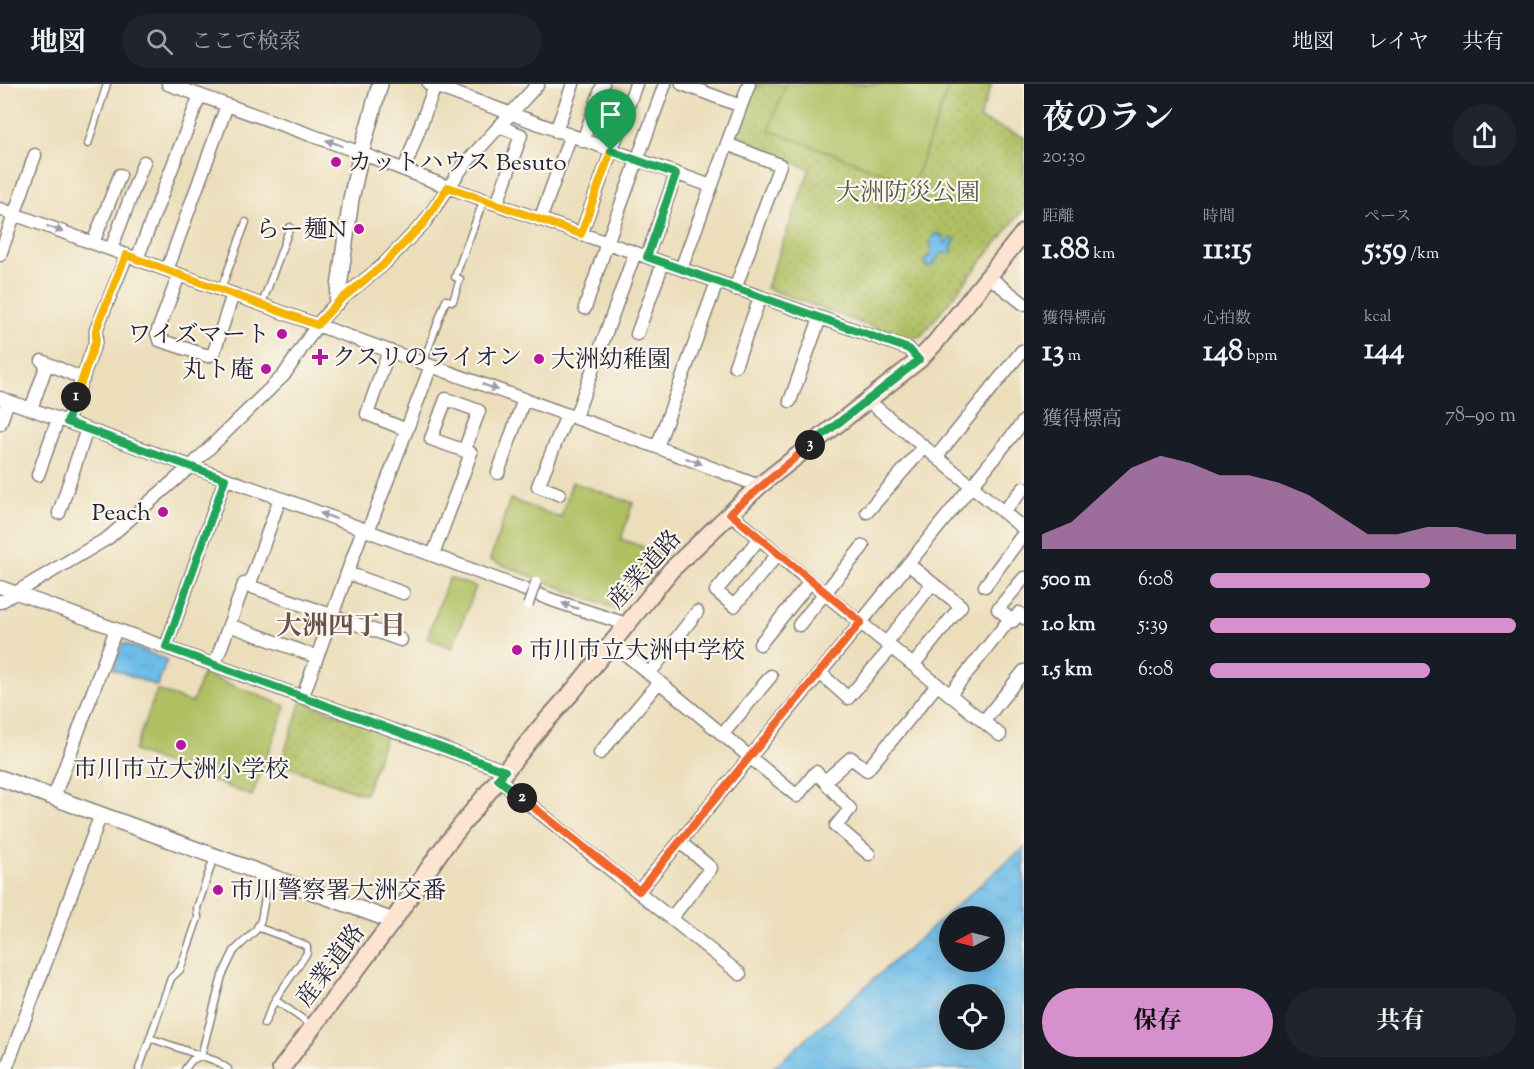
<!DOCTYPE html>
<html lang="ja">
<meta charset="utf-8">
<style>
:root{--surface:#171b24;--page:#20242c;--text:#f1f3f6;--muted:#9ea1a6;--line:#363941;--accent:#d690ce}
body{margin:0;font-family:"Sorts Mill Goudy","Noto Serif JP",serif;background:var(--page);color:var(--text);height:100vh;display:flex;flex-direction:column;font-size:22px;white-space:nowrap}
*{box-sizing:border-box;margin:0}
p{font-size:20px;color:var(--muted)}
.icon{flex:none;width:33px;height:33px;fill:none;stroke:currentColor;stroke-width:2;stroke-linecap:round;stroke-linejoin:round}
.map{position:relative;flex:1;overflow:hidden}
.sheet{display:flex;flex-direction:column;background:var(--surface);width:510px}
.sheet>*{flex:none}
.needle{width:39px;rotate:263deg}
.fabs{position:absolute;left:939px;top:822px;display:grid;gap:12px}
.fabs a{display:grid;place-items:center;width:66px;height:66px;border-radius:50%;background:var(--surface);box-shadow:0 3px 15px #0003;font-size:30px}
.pin{position:absolute;display:grid;place-items:center;width:51px;height:51px;color:#fff;margin:-62px -26px;border-radius:50% 50% 50% 0;rotate:-45deg;box-shadow:0 0 6px #0007}
.pin .icon{rotate:45deg}
.km{position:absolute;width:30px;height:30px;margin:-15px;border-radius:50%;background:#222;color:#fff;font-size:16px;line-height:30px;text-align:center}
.round{display:grid;place-items:center;flex:none;width:63px;height:63px;border-radius:32px;background:var(--page)}
.headline{display:flex;align-items:center;justify-content:space-between;height:102px;padding:0 18px}
h1{font-size:33px;font-weight:700;line-height:45px}
.stats{display:grid;grid-template-columns:repeat(3,1fr);gap:9px;height:102px;padding:6px 18px}
.stats div{display:grid;align-content:center}
.stats b{font-size:30px;font-weight:700}
.stats small{font-size:16px;font-weight:400}
.stats p{font-size:16px}
.chart{height:168px;padding:12px 18px}
.chart p{display:flex;justify-content:space-between}
.chart svg{width:100%;height:108px;margin-top:6px;fill:var(--accent);opacity:.7}
.button{display:flex;gap:12px;margin-top:auto;padding:12px 18px}
.button a{flex:1;height:69px;border-radius:36px;background:var(--accent);color:#111;font-size:24px;font-weight:700;line-height:69px;text-align:center}
.button a+a{background:var(--page);color:var(--text)}
ul{padding:0 18px;list-style:none;font-size:20px}
li{display:grid;grid-template-columns:96px 72px 1fr;align-items:center;height:45px}
li i{height:15px;border-radius:8px;background:var(--accent)}
header{display:flex;align-items:center;gap:36px;box-sizing:border-box;height:84px;padding:0 30px;background:var(--surface);border-bottom:2px solid var(--line)}
header strong{font-size:28px}
nav{display:flex;gap:33px;margin-inline-start:auto;font-size:21px}
.search{width:420px;height:54px;background:var(--page);display:flex;align-items:center;gap:15px;box-sizing:border-box;padding:0 21px;border-radius:33px;color:var(--muted);font-size:22px}
main{display:flex;flex:1;min-height:0}
.map>svg:first-child{display:block}
</style>
<header>
<strong>地図</strong>
<div class="search"><svg class="icon" aria-label="search" viewBox="0 0 24 24"><circle cx="10" cy="10" r="6"/><path d="M15 15l6 6"/></svg>ここで検索</div>
<nav><a>地図</a><a>レイヤ</a><a>共有</a></nav>
</header>
<main>
<div class="map">
<svg width="1024" height="985" viewBox="0 0 1024 985">
<defs>
<pattern id="green-dots" width="8" height="8" patternUnits="userSpaceOnUse" patternTransform="scale(1.5)"><rect width="8" height="8" fill="#afbf62"/><path d="M2 2h.1M6 6h.1" fill="none" stroke="#96a456" stroke-width="1.8" stroke-linecap="round"/></pattern>
<pattern id="water-ripples" width="26" height="14" patternUnits="userSpaceOnUse" patternTransform="scale(1.5)"><rect width="26" height="14" fill="#6ebce8"/><path d="M2 4q2-2 4 0t4 0M15 11q2-2 4 0t4 0" fill="none" stroke="#5fa1c8"/></pattern>
</defs>
<rect width="100%" height="100%" fill="#fbf7ec"/>
<filter id="ink" filterUnits="userSpaceOnUse"><feTurbulence type="fractalNoise" baseFrequency=".0167" numOctaves="2"/><feDisplacementMap in="SourceGraphic" scale="12" xChannelSelector="R" yChannelSelector="G"/><feConvolveMatrix kernelMatrix="1 2 1 2 8 2 1 2 1" color-interpolation-filters="sRGB"/></filter>
<filter id="wash" filterUnits="userSpaceOnUse"><feTurbulence type="fractalNoise" baseFrequency=".008" numOctaves="4" result="noise"/><feDisplacementMap in="SourceGraphic" scale="24" xChannelSelector="R" yChannelSelector="G"/><feGaussianBlur stdDeviation="1.35" result="paint"/><feColorMatrix in="noise" values="0 0 0 0 0 0 0 0 0 0 0 0 0 0 0 0 0 1.4 0 .05"/><feComposite in="paint" operator="in"/></filter>
<g filter="url(#wash)">
<rect width="100%" height="100%" fill="#ecdebb"/>
<path fill="url(#green-dots)" stroke="#68704e" stroke-width="1.5" d="M755,0H992L979,35L1024,53V125L921,252L905,255L766,204L810,85L735,57Z
M302,617L387,649L365,711L280,680Z"/>
<path fill="#afbf62" stroke="#68704e" stroke-width="1.5" d="M786,0H950L913,100L769,46Z
M572,398L633,419L621,455L663,470L615,525L490,476L510,415L561,434Z
M449,494L476,503L452,564L427,554Z
M203,590L286,622L252,712L134,667L157,606L192,619Z"/>
<path fill="url(#water-ripples)" stroke="#486f92" stroke-width="1.5" fill-rule="evenodd" d="M935,150L942,151L945,160L950,154L956,155L951,163L953,168L941,170L931,183L926,182L925,176L931,170V155Z
M123,559L167,576L157,602L113,585Z
M1024,764V985H772L989,793ZM994,832V878H950V832ZM994,910V956H950V910Z"/>
</g>
<g filter="url(#ink)">
<g fill="none" stroke-linecap="round" stroke-linejoin="round">
<g stroke="#87807b" stroke-width="9">
<path id="service" d="M88,60L107,0
M221,205L246,138
M262,220L290,143
M423,279L446,216L453,217L460,195L455,193L484,115
M257,843L303,860L307,863V869L275,916L264,940
M275,916L311,941
M150,954L216,977L228,985
M139,985L171,894L180,886L198,834L197,824L214,773
M185,985L192,976L201,972L222,892L234,867L256,846L261,836L269,792"/>
</g>
<g stroke="#87807b" stroke-width="15">
<path id="minor" d="M168,0L361,69L448,103L909,265L919,276
M429,0L711,102
M682,0L741,22
M556,47L573,0
M583,57L603,0
M727,60L780,81L735,205
M404,86L435,2
M497,120L521,51L499,42
M0,125L317,241L657,363L759,402
M540,136L570,53
M581,150L636,0
M93,159L120,91
M111,165L144,78
M0,171L35,71
M647,173L676,90
M137,175L200,11
M681,185L749,0
M167,186L227,21
M179,191L157,249L159,256L208,272L214,268L233,210
M988,192L1024,220
M585,224L607,159L665,0
M637,250L663,179
M389,267L367,330L407,346
M42,277L83,295
M735,282L760,214
M0,314L280,414L555,517L626,540
M867,316L1024,445
M790,317L820,234
M31,325L47,280
M575,334L635,169
M67,338L96,256V246L127,171
M0,340L8,317
M657,363L717,198
M936,373L1022,267L1024,269
M498,389L524,315
M38,391L58,335
M559,410L538,402L567,331
M867,428L924,363
M1003,428L1024,404
M59,429L87,345
M730,429L810,498L1000,651
M368,447L431,282
M759,455L716,507L734,522L778,470
M433,471L471,369L431,355L446,315L479,327L464,367
M908,480L961,522L914,580
M347,489L403,509
M249,502L280,414
M985,502L1024,449
M0,503L505,687
M0,518L108,454L191,382L284,291L317,241L337,218L382,182L424,139L464,81L538,0
M1010,535L998,525L1024,494
M229,541L317,573
M799,541L863,462
M887,558L932,500
M612,559L797,712L816,688L850,725L836,742L869,770
M760,560L810,498
M166,563L225,395
M215,580L244,500L401,556
M820,589L848,614L892,563
M649,590L697,528
M950,610L1010,535L1013,537L1019,529L1024,534
M303,612L363,445
M984,637L1024,587
M722,651L771,592
M600,669L659,598
M498,695L740,890
M825,697L851,674L867,686L937,601
M54,713L116,545
M639,807L820,589L1024,337
M672,833L711,784L680,758
M6,985L101,730"/>
</g>
<g stroke="#87807b" stroke-width="18">
<path id="tertiary" d="M337,218L351,115L361,69L380,0
M0,694L393,837"/>
</g>
<g stroke="#87807b" stroke-width="20">
<path id="secondary" d="M281,985L393,837L440,768L539,645L573,607L671,486L759,402L919,276L935,259L1024,148"/>
</g>
<use href="#service" stroke="#fff" stroke-width="6"/>
<use href="#minor" stroke="#fff" stroke-width="12"/>
<use href="#tertiary" stroke="#fff" stroke-width="15"/>
<use href="#secondary" stroke="#fde4d1" stroke-width="16"/>
<g stroke="#87807b" stroke-width="12" stroke-linecap="butt">
<path id="pedestrian-bridge" d="M528,521L536,498"/>
</g>
<use href="#pedestrian-bridge" stroke="#fff" stroke-width="9"/>
</g>
<defs><path id="oneway-solid" d="M-6-.8H1V-3.2L6.5 0L1 3.2V.8H-6Z" transform="scale(1.5)"/></defs>
<g fill="#9c9ca7">
<use href="#oneway-solid" transform="translate(334 59) rotate(-160)"/>
<use href="#oneway-solid" transform="translate(55 145) rotate(20)"/>
<use href="#oneway-solid" transform="translate(490 303) rotate(20)"/>
<use href="#oneway-solid" transform="translate(694 377) rotate(21)"/>
<use href="#oneway-solid" transform="translate(328 432) rotate(-159)"/>
<use href="#oneway-solid" transform="translate(570 522) rotate(-161)"/>
</g>
</g>
<g fill="none" stroke-linecap="round" stroke-linejoin="round" filter="url(#ink)">
<g stroke="#fff" stroke-width="12">
<path id="split-1" d="M76,313L96,256V246L126,171L317,241L338,218L382,182L424,139L448,103L581,150L611,67"/>
</g>
<g stroke="#fff" stroke-width="12">
<path id="split-2" d="M76,313L67,338L225,395L166,563L505,687L498,695L522,714"/>
</g>
<g stroke="#fff" stroke-width="12">
<path id="split-3" d="M522,714L639,807L861,538L730,429L810,361"/>
</g>
<g stroke="#fff" stroke-width="12">
<path id="split-4" d="M611,67L676,90L647,173L909,265L919,276L810,361"/>
</g>
<use href="#split-1" stroke="#f5b400" stroke-width="8"/>
<use href="#split-2" stroke="#22a559" stroke-width="8"/>
<use href="#split-3" stroke="#f0652b" stroke-width="8"/>
<use href="#split-4" stroke="#22a559" stroke-width="8"/>
</g>
<g fill="#b5179e" stroke="#fbf7ec" stroke-width="2">
<circle cx="336" cy="78" r="6"/>
<circle cx="359" cy="145" r="6"/>
<circle cx="282" cy="250" r="6"/>
<path d="M317 264h6v6h6v6h-6v6h-6v-6h-6v-6h6z"/>
<circle cx="539" cy="275" r="6"/>
<circle cx="266" cy="285" r="6"/>
<circle cx="163" cy="428" r="6"/>
<circle cx="517" cy="566" r="6"/>
<circle cx="181" cy="661" r="6"/>
<circle cx="218" cy="806" r="6"/>
</g>
<g text-anchor="middle" stroke-width="4.5" stroke-linejoin="round" paint-order="stroke">
<g font-size="24" fill="#22223b" stroke="#fbf7ec" text-anchor="start">
<text x="348" y="86">カットハウス Besuto</text>
<text x="347" y="153" text-anchor="end">らー麺N</text>
<text x="270" y="258" text-anchor="end">ワイズマート</text>
<text x="332" y="281">クスリのライオン</text>
<text x="551" y="283">大洲幼稚園</text>
<text x="254" y="293" text-anchor="end">丸ト庵</text>
<text x="151" y="436" text-anchor="end">Peach</text>
<text x="529" y="574">市川市立大洲中学校</text>
<text x="181" y="693" text-anchor="middle">市川市立大洲小学校</text>
<text x="230" y="814">市川警察署大洲交番</text>
</g>
<g font-size="24" fill="#535949" stroke="#fbf7ec">
<text x="908" y="116">大洲防災公園</text>
</g>
<g font-size="24" fill="#22223b" stroke="#fbf7ec">
<text transform="translate(644 485) rotate(-48)" y="8">産業道路</text>
<text transform="translate(330 881) rotate(-53)" y="8">産業道路</text>
</g>
<g font-size="26" font-weight="bold" fill="#67504e" stroke="#fbf7ec">
<text x="341" y="550">大洲四丁目</text>
</g>
</g>
</svg>
<div class="fabs">
<a><svg class="needle" viewBox="-14 -14 28 28"><path d="M0-13l5 13h-10z" fill="#e53935"/><path d="M0 13l5-13h-10z" fill="#9ea1a6"/></svg></a>
<a><svg class="icon" aria-label="locate" viewBox="0 0 24 24"><circle cx="12" cy="12" r="6"/><path d="M12 2v4M12 18v4M2 12h4M18 12h4"/></svg></a>
</div>
<div class="pin" style="left:611px;top:67px;background:#1e9e55"><svg class="icon" aria-label="arrive" viewBox="0 0 24 24"><path d="M6 21V4h12l-3 4 3 4H6"/></svg></div>
<b class="km" style="left:76px;top:313px">1</b>
<b class="km" style="left:522px;top:714px">2</b>
<b class="km" style="left:810px;top:361px">3</b>
</div>
<section class="sheet">
<div class="headline"><div><h1>夜のラン</h1><p>20:30</p></div><a class="round"><svg class="icon" aria-label="share" viewBox="0 0 24 24"><path d="M12 15V3M7 8l5-5 5 5M5 13v7h14v-7"/></svg></a></div>
<div class="stats">
<div><p>距離</p><b>1.88<small> km</small></b></div>
<div><p>時間</p><b>11:15</b></div>
<div><p>ペース</p><b>5:59<small> /km</small></b></div>
</div>
<div class="stats">
<div><p>獲得標高</p><b>13<small> m</small></b></div>
<div><p>心拍数</p><b>148<small> bpm</small></b></div>
<div><p>kcal</p><b>144</b></div>
</div>
<div class="chart"><p><span>獲得標高</span>78–90 m</p>
<svg viewBox="0 0 160 44" preserveAspectRatio="none"><path d="M0 44V38L10 33L20 22L30 11L40 6L50 9L60 14L70 14L80 17L90 22L100 30L110 38L120 38L130 35L140 35L150 38L160 38V44z"/></svg>
</div>
<ul>
<li><b>500 m</b>6:08<i style="width:72%"></i></li>
<li><b>1.0 km</b>5:39<i style="width:100%"></i></li>
<li><b>1.5 km</b>6:08<i style="width:72%"></i></li>
</ul>
<div class="button"><a>保存</a><a>共有</a></div>
</section>
</main>
